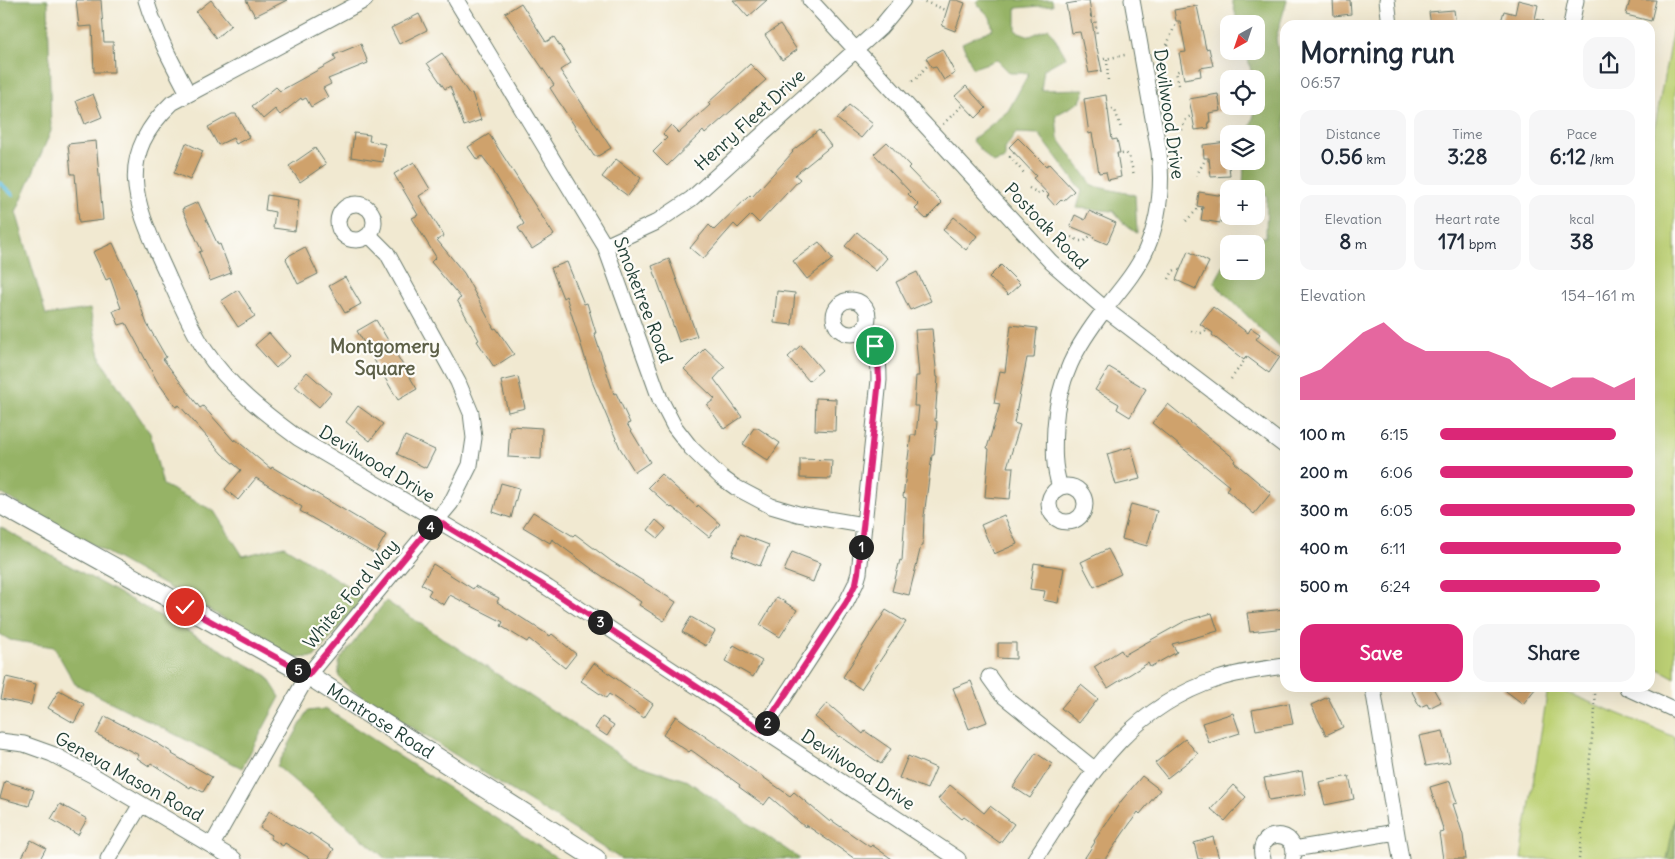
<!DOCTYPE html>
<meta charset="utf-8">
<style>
:root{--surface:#fff;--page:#f6f6f7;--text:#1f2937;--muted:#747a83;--accent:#db2777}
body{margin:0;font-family:Delius,sans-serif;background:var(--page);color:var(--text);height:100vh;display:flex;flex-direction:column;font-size:19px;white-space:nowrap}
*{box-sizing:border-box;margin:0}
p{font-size:16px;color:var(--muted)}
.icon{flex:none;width:28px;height:28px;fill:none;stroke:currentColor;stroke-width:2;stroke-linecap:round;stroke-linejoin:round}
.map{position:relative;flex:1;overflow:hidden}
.details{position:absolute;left:1280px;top:20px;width:375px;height:672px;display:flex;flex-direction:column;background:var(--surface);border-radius:15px;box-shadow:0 5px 20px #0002}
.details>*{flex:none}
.needle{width:32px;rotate:220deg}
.controls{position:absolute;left:1220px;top:15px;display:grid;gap:10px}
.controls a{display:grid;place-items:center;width:45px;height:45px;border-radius:10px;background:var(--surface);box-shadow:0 5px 20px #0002;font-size:25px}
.pin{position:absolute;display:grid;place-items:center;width:42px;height:42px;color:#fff;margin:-21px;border:2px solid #fff;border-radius:50%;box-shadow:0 1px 5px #0007}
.km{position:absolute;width:25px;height:25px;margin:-12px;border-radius:50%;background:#222;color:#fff;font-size:14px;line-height:25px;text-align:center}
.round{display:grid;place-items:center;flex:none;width:52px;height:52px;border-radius:15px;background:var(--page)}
.overview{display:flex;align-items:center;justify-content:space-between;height:85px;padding:0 20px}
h1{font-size:28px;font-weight:700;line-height:38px}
.figures{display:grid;grid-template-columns:repeat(3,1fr);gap:8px;height:85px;padding:5px 20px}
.figures div{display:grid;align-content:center;border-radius:12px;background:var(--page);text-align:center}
.figures b{font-size:21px;font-weight:700}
.figures small{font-size:14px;font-weight:400}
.figures p{font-size:14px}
.chart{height:140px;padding:10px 20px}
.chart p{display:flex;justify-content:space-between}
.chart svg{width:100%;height:90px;margin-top:5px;fill:var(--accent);opacity:.7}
.cta{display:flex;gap:10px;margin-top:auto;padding:10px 20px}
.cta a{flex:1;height:58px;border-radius:15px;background:var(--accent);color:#fff;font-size:20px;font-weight:700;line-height:58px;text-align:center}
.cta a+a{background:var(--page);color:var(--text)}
ul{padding:0 20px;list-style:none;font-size:16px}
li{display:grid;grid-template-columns:80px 60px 1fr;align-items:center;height:38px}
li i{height:12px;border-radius:6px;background:var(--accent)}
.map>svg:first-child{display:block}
</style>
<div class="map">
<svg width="1675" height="859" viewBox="0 0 1675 859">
<rect width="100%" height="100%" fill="#fdfcf7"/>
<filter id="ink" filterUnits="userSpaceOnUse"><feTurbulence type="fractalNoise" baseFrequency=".02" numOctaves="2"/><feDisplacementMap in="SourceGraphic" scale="10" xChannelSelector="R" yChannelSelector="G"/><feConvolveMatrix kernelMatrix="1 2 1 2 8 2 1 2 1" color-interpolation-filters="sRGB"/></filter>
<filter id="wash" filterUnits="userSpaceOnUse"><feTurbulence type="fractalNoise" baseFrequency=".0096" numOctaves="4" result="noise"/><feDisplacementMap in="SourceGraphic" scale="20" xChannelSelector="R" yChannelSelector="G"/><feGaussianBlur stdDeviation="1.12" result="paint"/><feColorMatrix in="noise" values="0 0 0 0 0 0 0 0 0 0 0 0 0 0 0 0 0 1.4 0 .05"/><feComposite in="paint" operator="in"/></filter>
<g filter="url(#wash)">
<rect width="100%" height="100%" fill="#f1e9d1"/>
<path fill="#bdd175" stroke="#6e8754" d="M1675,17V678L1650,664V153Z
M1548,688H1555L1675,737V859H1521Z"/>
<path fill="#96b366" stroke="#5a784d" d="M0,0H48L51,131L16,212L46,315L90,309L101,361L150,433L163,485L214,511L243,556L284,546L365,597L314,657L295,658L0,493Z
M978,0H1052L1053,5L1016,8V31L1030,36L1049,28L1066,57L1044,69L1041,90L1085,89L1080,102L1056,115L1058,138L1093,186L1135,195L1137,233L1125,225L1113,211L1077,208L1082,191L1039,134L1016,133L1005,149V159L993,163L972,140L1008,111L1029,73H1010L997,60L973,68L962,43L993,29L990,17L976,3Z
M1232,0H1287L1276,38L1282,82L1285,83V353L1214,283L1229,256V271H1256V244H1235L1239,238L1266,237L1267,196L1256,193V189H1243L1244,161H1256V134H1248L1259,99L1256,90V79H1253L1246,51H1256V24H1238Z
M0,527L266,675L280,697L242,768L75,684L54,647L10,640L0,634Z
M386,601L632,763L688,781L800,859H621L352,690L339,677V661Z
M326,709L559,859H386L277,766L308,711Z
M1675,817V859H1667Z"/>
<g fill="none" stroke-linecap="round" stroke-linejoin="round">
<path stroke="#61bedf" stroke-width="4" d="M0,183L13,195"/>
</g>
<g id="blocks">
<path fill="#cfa26c" d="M76,0H101L104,42H113L114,72H94L92,26L79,27Z
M211,0L231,25L216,38L196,12Z
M246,0H287L255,16Z
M733,0H767L748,17Z
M950,0H957L965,3L955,31L942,26Z
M1089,0L1096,48H1097L1102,71L1089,73L1080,32L1071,33L1066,4Z
M1333,0H1350L1351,14L1334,16Z
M1518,0L1538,5L1535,19L1544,21V25H1500L1504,11L1515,14Z
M1630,0H1656L1651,21L1626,15Z
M521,3L546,42L554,37L571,63L560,70L611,148L598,156H594L550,88L554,85L505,13Z
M1197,6L1206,49L1209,48L1213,66L1200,68L1201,76L1184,79L1179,53L1186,52L1180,21H1176L1174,10Z
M1454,10L1456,25H1431L1429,12Z
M419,14L427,30L399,44L391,28Z
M780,25L797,50L782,60L765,35Z
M361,44L368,63L328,79L331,84L323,88L328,97L311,107L306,98L302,100L301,98L280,115L275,109L263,119L252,106L276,87L280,91L336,60L334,55Z
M942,49L955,73L944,80L936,67L932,68L926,58Z
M442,53L469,94L472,93L481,120L464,126L450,86L445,89L427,63Z
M750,64L766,80L705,134L703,131L667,166L653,152L667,138L663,134L671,125L679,133L710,105L708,103Z
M966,86L986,108L976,118L955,96Z
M93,94L102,117L85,124L76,101Z
M1218,94L1221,111L1209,113L1210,122H1208L1209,128L1195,130L1189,99Z
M1106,95L1112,140L1117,139L1120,153H1117L1121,177L1108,180L1106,172L1099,173L1092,133L1089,134L1084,99Z
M849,105L873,124L861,138L837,119Z
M232,114H236L249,137L236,144L233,138L218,145L208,127Z
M819,130L831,146L795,175L800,179L759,223L751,215L738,228L734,224L703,259L690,248L709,225L714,230L750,195L752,197L793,152L792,151Z
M354,133L370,135L369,141L385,144L383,162L351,157Z
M489,134L554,235L532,249L518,228L524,224L492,169L482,156L477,160L468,147Z
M1018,138L1046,166L1049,164L1074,191L1063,201L1062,199L1055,206L1047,197L1049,195L1033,178L1036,176L1009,147Z
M96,141L103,220L79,223L75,174H71L68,144Z
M887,142L910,166L908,168L942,203L926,219L915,209L919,205L908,194L910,192L874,154Z
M1227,142L1230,176L1211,177L1209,158H1204L1203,145Z
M186,143L203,151L190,180L174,173Z
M315,148L326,164L300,182L289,166Z
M616,159L641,178L628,196L602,177Z
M414,162L430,189L419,196L444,236L437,240L464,273L494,329L496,328L514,354L494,367L477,341L479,340L457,300L461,298L431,262L436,257L412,218L418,215L394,174Z
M1199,192L1224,196L1220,223L1201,220L1203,207L1197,206Z
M267,195L299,200L295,231L273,228L275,212L265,210Z
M198,202L218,245L220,244L231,273L210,281L199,252L202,251L182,209Z
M1089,211L1116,223L1107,244L1093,238L1094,236L1070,226L1075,215L1085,220Z
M954,217L977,236L966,250L943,230Z
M857,232L887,258L876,271L845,246Z
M819,242L833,259L807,279L793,261Z
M113,243L134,289L147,324L166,357L163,359L200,408L203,406L234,441L235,439L271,469L272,467L386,535L375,554L300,511L302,507L256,478L238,500L225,489L241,470L222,454L179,405L176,407L157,381L126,323L119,325L113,311L121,308L110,278L106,280L93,252Z
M305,247L318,274L298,284L286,259L290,255Z
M1188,251L1209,262L1196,289L1176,280Z
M669,259L697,336L679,342L652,266Z
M567,262L584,304L587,303L596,333H594L614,394L616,393L630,423L627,424L650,462L635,472L620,448L593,384L566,296L563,298L551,268Z
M1001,265L1020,284L1008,295L989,277Z
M917,272L931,301L910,310L896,282Z
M345,277L361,304L345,313L329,286Z
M238,290L255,316L238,327L221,301Z
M777,291L795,293L792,325L774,323Z
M1213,307L1248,333L1251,328L1260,334L1256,339L1280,357L1269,373L1246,356L1244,360L1212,335L1213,333L1200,324Z
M376,320L417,389L398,400L357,331Z
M1011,325L1037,328L1034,358H1027L1014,423L1020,425L1007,467H1013L1010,499L985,497L989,449L987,448L1000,404L994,403L1000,371L1005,372Z
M932,329L937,377H938L935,421H937L934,455H932L924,516L923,546H921L909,595L892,591L900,560L902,561L906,498L903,497L911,435H916L919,406H914L916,376H919L915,330Z
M269,333L289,356L276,368L255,345Z
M801,345L822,370L809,381L788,357Z
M705,348L725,367L714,379L742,417L724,429L707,405L715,399L684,369Z
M1109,367L1146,389L1130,417L1117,409L1119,404L1095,390Z
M307,372L331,393L319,407L295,386Z
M518,377L525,408L508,412L501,381Z
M816,398L836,399L835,431L815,430Z
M1168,404L1235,459L1234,462L1271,493L1254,514L1226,490L1229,486L1152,423Z
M358,406L383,424L370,441L346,422Z
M510,426L542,428L541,459L508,457Z
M754,428H758L780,443L768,461L743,444Z
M405,436L435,450L426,468L397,454Z
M1131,447L1140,479L1116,485L1107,454Z
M800,459L832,460L831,479L800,478Z
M661,474L697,507L698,505L720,524L709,537L672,507L671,508L648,487Z
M501,483L519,488L511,518L493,512Z
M1131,504L1157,511L1147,546L1122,539Z
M533,512L573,536L575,534L611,561L676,602L664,621L639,605L641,602L596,572L552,539L550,543L523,527Z
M1004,515L1017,544L994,554L981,525Z
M656,520L666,529L658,538L648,530Z
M740,534L769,545L760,566L732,555Z
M1108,549L1121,574L1094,587L1081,562Z
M792,552L820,563L813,582L784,571Z
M1034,563L1064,568L1058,603L1043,600L1045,591L1030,589Z
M433,564L473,589L475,586L499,598L497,602L550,636L552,634L576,654L565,668L529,639L527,642L501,626L503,622L450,595L444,605L428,595L431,590L421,584Z
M777,597L797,610L780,637L760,625Z
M1285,609V628L1250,632L1247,613Z
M886,610L906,622L861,689L843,677Z
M1212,613L1218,631L1172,644L1177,652L1150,667L1148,663L1108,688L1094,667L1121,650L1124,655L1185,621Z
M691,617L715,631L706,646L682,632Z
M998,643H1016V659L998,658Z
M734,645L762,661L753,677L725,661Z
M594,663L653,704L644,718L609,694L606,698L581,681Z
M6,677L36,684L31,705L1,699Z
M971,681L987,722L969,729L953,688Z
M1081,685L1098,699L1079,723L1061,708Z
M1410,688H1433L1441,702L1429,708L1427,704L1420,707Z
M1502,688H1536L1523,704Z
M59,690L84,704L74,723L48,708Z
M1328,697L1343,727L1326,735L1311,705Z
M827,703L863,734L865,731L891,749L881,764L840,736L839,737L815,717Z
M1289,703L1293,724L1256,730L1252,710Z
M1233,713L1240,733L1209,743L1202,723Z
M105,716L150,739L173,753L172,754L212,777L203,792L191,786L190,788L151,763L149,766L137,758L139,755L96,734Z
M676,716L790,796L794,792L830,822L831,820L870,847L872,845L892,859H855L806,825L805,827L770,797L764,805L739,787L740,785L691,750L689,752L663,735Z
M602,717L614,725L607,736L595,728Z
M1443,731L1450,762L1426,766L1419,736Z
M1185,739L1198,754L1167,778L1155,763Z
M1036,753L1052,764L1030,798L1013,787Z
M908,756L936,768L927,789L899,778Z
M1302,771L1306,794L1269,800L1264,778Z
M1142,776L1160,790L1140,814L1138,812L1105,859H1084L1095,842L1094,841L1122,800Z
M1349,776L1354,799L1325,805L1319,782Z
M5,781L34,790L29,806L0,798Z
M1450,781L1457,803L1453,804L1463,835L1466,859H1443L1439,833L1444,832L1430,787Z
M950,785L984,813L990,806L1014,824L1000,843L964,817L962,819L938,799Z
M1233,785L1246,797L1225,821L1211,809Z
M60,804L87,819L78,835L51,819Z
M269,811L309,835L310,833L334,849L328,859H311L285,843L283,846L270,838L272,835L260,828Z
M1213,837L1219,859H1198L1194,843Z
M31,840L46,848L40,859H21Z"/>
</g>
</g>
<g filter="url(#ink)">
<use href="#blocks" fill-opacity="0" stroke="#68796b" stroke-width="1"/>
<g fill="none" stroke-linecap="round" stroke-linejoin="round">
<g stroke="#68796b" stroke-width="17">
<path id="minor" d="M146,0C156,33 172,63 188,93
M365,0L172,103C116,156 134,200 161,261C175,291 187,322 205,350C228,385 264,413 298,438L481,546L548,588L958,859
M456,0L605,246L660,399L674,426L691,448L721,477L735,487L771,506L798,514L863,525
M810,0L1051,262L1105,309L1285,446
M1387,0L1390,25
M1571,25L1576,0
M338 222a18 18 0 1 1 36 0a18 18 0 1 1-36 0Z
M605,246L655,223L691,199L880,28L903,0
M834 317a17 17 0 1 1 34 0a17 17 0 1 1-34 0Z
M1049 504a18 18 0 1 1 36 0a18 18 0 1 1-36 0Z
M1060,487C1053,466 1054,448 1055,427C1058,378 1076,347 1105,309C1120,290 1136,272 1146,250C1160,218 1163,187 1159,152L1132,0
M989,677L1002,695L1094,769
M1373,688L1401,859
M1627,688L1675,710
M763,730L846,603L856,583L859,573L879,380C879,360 878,344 864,329
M0,741L24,744L52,754L94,776L234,859
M212,845L308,675L451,503L470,465L474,438L471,413L458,382L387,253L369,235
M1294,849L1396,832
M108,859L141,804
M1035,859C1086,782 1123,710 1218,679C1239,672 1263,669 1285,666
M1263,859C1253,828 1301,828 1293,858"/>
</g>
<g stroke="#68796b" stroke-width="21">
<g id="major">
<path id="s1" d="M0,504L308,675L596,859"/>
</g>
</g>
<path stroke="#68796b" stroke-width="2.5" stroke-dasharray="1 4" stroke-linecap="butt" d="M920,0L946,10
M1090,16H1094L1095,18L1097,35
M1167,45L1175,25L1180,23
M1107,59L1108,82
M1099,60L1125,55
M912,81C921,77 922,69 930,64
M1179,85L1176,72L1182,69
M1107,110L1113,109L1115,110L1121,128
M943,124L963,105
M1182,130C1184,124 1185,117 1192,116
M1014,153L1010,157L1024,173
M1117,155L1126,153L1129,156L1134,175
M1196,176L1204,162L1209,160
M1029,188L1040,194L1044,190
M1186,221L1198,209H1202
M1071,237L1079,241H1085L1091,235
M1169,279L1173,271L1177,269L1181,271
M1191,331C1198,333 1202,335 1207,329
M1231,379L1247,357
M1579,859L1595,710L1594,693L1596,688"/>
<use href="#minor" stroke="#fff" stroke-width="15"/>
<use href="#major" stroke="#fff" stroke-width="19"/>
</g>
</g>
<g fill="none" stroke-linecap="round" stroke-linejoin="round" filter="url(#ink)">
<g stroke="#fff" stroke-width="10">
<path id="route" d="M185,607L308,675L436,520L548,588L762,730L846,603L856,583L858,573L879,380L878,360L875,346"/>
</g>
<use href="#route" stroke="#db2777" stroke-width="6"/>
</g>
<g text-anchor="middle" stroke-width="4.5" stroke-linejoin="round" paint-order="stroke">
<g font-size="18" fill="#1f3d34" stroke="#fdfcf7">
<text transform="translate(1169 114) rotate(82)" y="6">Devilwood Drive</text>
<text transform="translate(750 120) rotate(-42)" y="6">Henry Fleet Drive</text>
<text transform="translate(1046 226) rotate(46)" y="6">Postoak Road</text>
<text transform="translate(643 300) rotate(69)" y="6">Smoketree Road</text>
<text transform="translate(377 464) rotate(31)" y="6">Devilwood Drive</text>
<text transform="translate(351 594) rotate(-50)" y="6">Whites Ford Way</text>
<text dy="6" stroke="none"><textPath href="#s1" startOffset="438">Montrose Road</textPath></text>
<text transform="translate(858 770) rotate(33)" y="6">Devilwood Drive</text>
<text transform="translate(129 777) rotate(29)" y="6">Geneva Mason Road</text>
</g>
<g font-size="19" font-weight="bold" fill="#5d6048" stroke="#fdfcf7">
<text x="385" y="353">Montgomery<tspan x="385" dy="22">Square</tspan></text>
</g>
</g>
</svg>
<div class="controls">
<a><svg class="needle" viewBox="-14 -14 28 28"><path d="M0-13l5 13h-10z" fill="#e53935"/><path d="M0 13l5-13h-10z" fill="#747a83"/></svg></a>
<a><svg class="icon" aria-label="locate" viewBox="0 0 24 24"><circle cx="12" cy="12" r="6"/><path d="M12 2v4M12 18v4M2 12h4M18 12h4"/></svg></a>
<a><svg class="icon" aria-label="layers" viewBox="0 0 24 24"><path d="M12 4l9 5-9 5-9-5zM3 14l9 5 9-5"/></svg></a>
<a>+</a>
<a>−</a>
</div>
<div class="pin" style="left:875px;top:346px;background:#1e9e55"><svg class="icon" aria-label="arrive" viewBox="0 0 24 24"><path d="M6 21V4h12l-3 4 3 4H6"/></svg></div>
<div class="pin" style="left:185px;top:607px;background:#d93025"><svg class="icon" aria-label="check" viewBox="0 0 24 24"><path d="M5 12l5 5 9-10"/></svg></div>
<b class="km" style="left:861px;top:547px">1</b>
<b class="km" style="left:767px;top:723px">2</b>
<b class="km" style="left:600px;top:622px">3</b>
<b class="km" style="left:430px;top:527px">4</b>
<b class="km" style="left:298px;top:670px">5</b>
<section class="details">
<div class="overview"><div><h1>Morning run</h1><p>06:57</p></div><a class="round"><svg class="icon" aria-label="share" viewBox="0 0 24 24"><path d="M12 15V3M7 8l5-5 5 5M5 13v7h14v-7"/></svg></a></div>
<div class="figures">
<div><p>Distance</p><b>0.56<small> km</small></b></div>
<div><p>Time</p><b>3:28</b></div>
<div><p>Pace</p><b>6:12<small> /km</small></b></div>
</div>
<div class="figures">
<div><p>Elevation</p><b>8<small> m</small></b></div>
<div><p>Heart rate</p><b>171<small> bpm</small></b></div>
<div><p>kcal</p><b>38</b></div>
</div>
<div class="chart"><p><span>Elevation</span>154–161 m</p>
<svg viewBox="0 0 160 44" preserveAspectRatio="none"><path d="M0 44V33L10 29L20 20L30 11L40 6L50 15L60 20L70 20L80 20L90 20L100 24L110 33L120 38L130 33L140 33L150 38L160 33V44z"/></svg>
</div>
<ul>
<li><b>100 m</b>6:15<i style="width:90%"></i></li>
<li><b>200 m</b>6:06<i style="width:99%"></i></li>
<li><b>300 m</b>6:05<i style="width:100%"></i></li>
<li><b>400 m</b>6:11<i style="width:93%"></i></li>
<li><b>500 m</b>6:24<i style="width:82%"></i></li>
</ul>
<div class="cta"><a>Save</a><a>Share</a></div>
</section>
</div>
